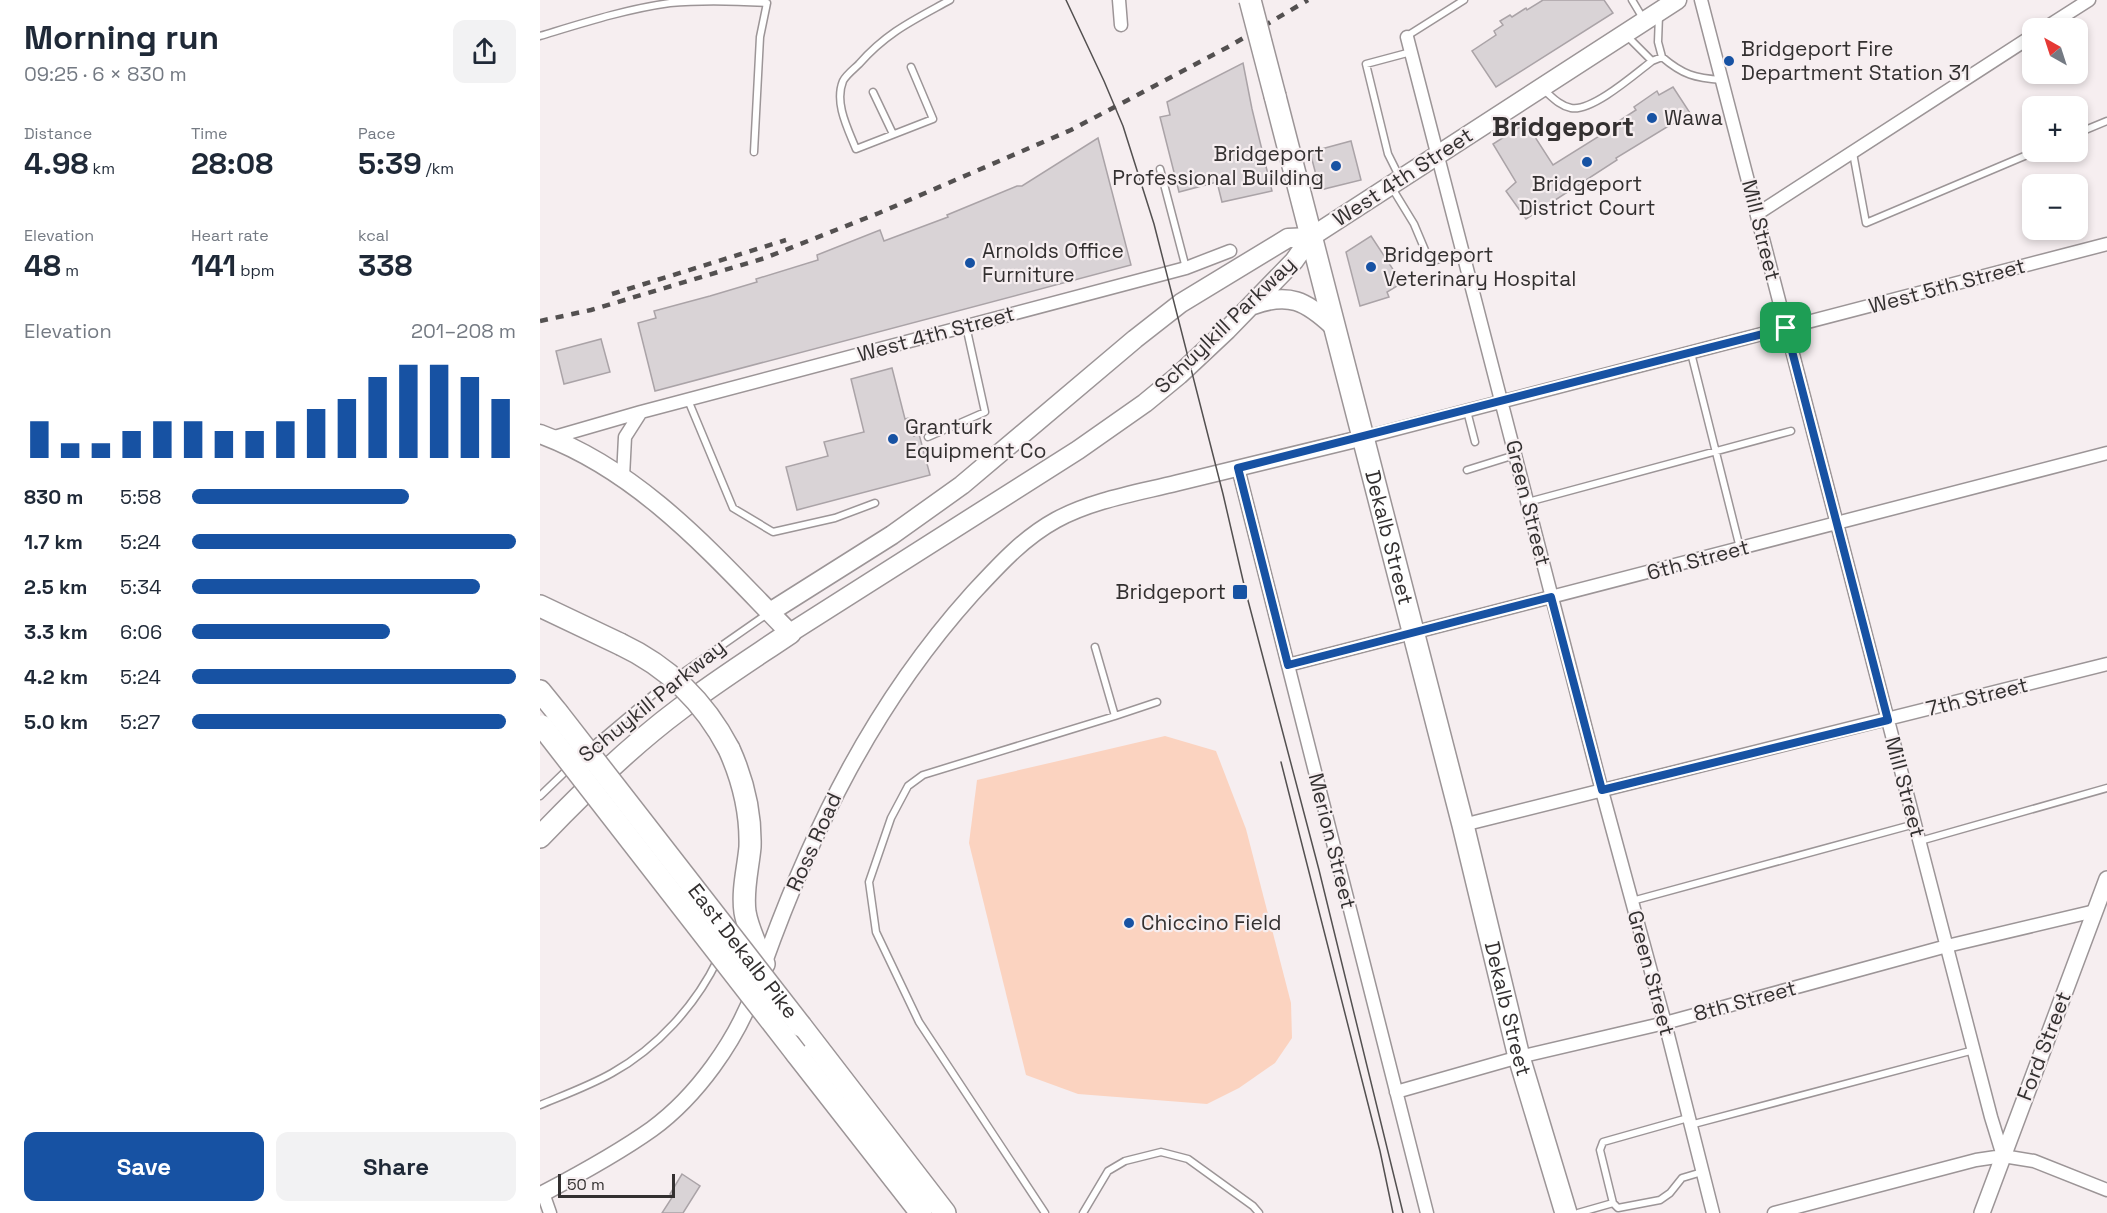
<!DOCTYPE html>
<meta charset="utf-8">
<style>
:root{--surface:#fff;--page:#f2f2f3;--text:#1f2937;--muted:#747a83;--accent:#1752a3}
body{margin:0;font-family:"Space Grotesk",sans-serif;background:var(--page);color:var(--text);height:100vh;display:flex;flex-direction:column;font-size:22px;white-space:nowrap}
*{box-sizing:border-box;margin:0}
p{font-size:20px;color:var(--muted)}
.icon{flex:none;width:33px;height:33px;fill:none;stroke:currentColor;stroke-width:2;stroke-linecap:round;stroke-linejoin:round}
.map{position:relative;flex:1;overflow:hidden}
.panel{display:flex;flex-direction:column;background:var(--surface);width:540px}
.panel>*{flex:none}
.needle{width:39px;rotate:321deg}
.buttons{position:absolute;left:1482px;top:18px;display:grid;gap:12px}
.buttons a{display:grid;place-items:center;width:66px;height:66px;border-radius:12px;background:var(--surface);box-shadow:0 3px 9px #0003;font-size:30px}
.scale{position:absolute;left:18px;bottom:15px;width:117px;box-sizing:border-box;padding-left:6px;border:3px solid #333030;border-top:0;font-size:16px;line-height:21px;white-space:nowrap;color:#333030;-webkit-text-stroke:4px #f6eef0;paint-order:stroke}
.pin{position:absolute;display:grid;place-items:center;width:51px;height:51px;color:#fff;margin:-26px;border-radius:12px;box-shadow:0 3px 9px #0006}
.round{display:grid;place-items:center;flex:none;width:63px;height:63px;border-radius:12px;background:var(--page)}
.headline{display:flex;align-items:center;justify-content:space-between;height:102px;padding:0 24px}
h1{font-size:33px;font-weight:700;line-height:45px}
.metrics{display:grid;grid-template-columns:repeat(3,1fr);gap:9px;height:102px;padding:6px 24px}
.metrics div{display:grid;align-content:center}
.metrics b{font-size:30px;font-weight:700}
.metrics small{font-size:16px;font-weight:400}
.metrics p{font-size:16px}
.chart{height:168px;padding:12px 24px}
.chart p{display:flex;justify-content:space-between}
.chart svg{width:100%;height:108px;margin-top:6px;stroke:var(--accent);stroke-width:6}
.primary-button{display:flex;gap:12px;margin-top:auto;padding:12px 24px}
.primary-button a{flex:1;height:69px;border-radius:12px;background:var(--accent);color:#fff;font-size:24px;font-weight:700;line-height:69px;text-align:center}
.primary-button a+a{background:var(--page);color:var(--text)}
ul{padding:0 24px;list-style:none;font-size:20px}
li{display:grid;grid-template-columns:96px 72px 1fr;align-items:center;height:45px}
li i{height:15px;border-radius:8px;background:var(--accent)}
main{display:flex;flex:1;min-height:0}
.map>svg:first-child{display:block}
</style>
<main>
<section class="panel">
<div class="headline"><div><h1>Morning run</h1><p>09:25 · 6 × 830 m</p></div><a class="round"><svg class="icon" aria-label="share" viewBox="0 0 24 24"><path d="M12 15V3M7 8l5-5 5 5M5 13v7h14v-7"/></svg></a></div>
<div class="metrics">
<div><p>Distance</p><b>4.98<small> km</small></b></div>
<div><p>Time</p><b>28:08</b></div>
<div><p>Pace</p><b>5:39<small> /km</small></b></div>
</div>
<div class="metrics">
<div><p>Elevation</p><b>48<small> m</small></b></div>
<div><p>Heart rate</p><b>141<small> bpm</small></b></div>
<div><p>kcal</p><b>338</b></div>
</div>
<div class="chart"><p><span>Elevation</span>201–208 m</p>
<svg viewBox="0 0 160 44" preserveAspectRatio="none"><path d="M5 44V29M15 44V38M25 44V38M35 44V33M45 44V29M55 44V29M65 44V33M75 44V33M85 44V29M95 44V24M105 44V20M115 44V11M125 44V6M135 44V6M145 44V11M155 44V20"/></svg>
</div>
<ul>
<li><b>830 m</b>5:58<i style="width:67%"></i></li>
<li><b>1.7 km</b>5:24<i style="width:100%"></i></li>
<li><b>2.5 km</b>5:34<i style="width:89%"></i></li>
<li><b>3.3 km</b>6:06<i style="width:61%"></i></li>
<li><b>4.2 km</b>5:24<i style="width:100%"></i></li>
<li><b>5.0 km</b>5:27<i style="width:97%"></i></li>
</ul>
<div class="primary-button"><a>Save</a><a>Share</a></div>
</section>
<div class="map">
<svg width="1567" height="1213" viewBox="0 0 1567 1213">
<rect width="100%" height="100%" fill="#f6eef0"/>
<path fill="#fbd3c0" d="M625,736L676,751L706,829L751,1003L752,1038L735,1063L699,1088L667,1104L538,1094L486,1075L429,843L437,780Z"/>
<path fill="#d9d3d6" stroke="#aaa3a7" stroke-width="1.5" d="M1003,0H1064L1073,13L956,87L932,51L956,35L954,31L963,25L960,21L970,15L972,17L986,8L987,10Z
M703,63L712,109L732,191L682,202L677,182L639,192L620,117L630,115L627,102Z
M1133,87L1150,113L1076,158L1077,160L986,219L966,191L976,182L953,144L986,123L1013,165L1069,130L1068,128L1096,110L1094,107L1117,91L1119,95Z
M558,138L591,265L115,391L98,323L116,318L114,311L170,296L217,282L216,279L278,260L277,255L340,230L344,241L408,217L407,215L477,186H482Z
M811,141L821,180L780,190L770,152Z
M831,236L862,283L847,292L849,297L820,306L806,252Z
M61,339L70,372L24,384L16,351Z
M352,368L365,419L369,418L374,436L379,434L390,475L257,510L246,467L288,456L284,442L324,432L311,379Z
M142,1174L160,1186L143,1213H122L133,1196L130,1194Z"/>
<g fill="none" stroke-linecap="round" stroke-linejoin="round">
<g stroke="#9c9597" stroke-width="9">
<path id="service" d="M1092,0L1104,20
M1119,15L1118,42L1122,57C1143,75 1155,78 1182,80
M0,36C43,23 86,9 130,3C162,0 195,1 227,3
M867,36L924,0
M1087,36L1112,61
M371,67L393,119L316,149C308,129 294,103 303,81C306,75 314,69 319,64C347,32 374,20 410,0
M1004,90C1012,97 1020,106 1031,108C1052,112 1095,74 1112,61L1122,57
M333,92L353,134
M1538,133L1567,121
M214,152L220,37L227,3
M1313,153L1326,223L1494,152
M620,169L646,268
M860,178L848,154L826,64L871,52
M852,188L874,224L890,262L923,252
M1151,353L1200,548
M148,400L193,508L233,532L295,518L335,503
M927,411L935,442
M388,437L445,412L426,326
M927,470L975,455
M988,502L1251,431
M575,716L617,702
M51,747L121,688L227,614
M0,796L30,767
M1380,841L1567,788
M1092,901L1375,824
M0,1105C24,1095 49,1086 72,1073C117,1048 156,1005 178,959
M1148,1118L1063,1142L1060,1150L1073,1203L1078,1208L1120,1200L1130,1193L1142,1178L1162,1172
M1150,1125L1434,1050
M505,1213L379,1022L336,932L329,882L351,818L368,786L383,775L575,716L555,647
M543,1213L568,1171L585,1161L621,1152L648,1159L713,1206L719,1213
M1038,1213L1073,1203"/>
</g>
<g stroke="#9c9597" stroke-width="15">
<path id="minor" d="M579,0L581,25
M1161,0L1451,1117L1463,1156
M1505,28L1549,0
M867,37L1062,791L1125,1023L1173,1213
M1217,214L1492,36
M11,438L101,412L646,268L690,251
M822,438L1567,244
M698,468L887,1213
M83,477L85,437L101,412
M748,665L1567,453
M923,825L1567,664
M856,1092L979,1057L1125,1023L1407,946L1555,911
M3,1193L10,1213
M1234,1213L1436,1160L1463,1156L1494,1161L1567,1190"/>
</g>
<g stroke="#9c9597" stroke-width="18">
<path id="tertiary" d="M223,966C272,829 334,703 432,594C458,566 483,538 516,520C553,500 597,493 637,483C699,468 760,453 822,438
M0,1195C38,1175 77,1154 112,1129C157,1096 196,1041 215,989
M1442,1213L1567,879"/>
</g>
<g stroke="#9c9597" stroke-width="21">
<path id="secondary" d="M713,305C749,292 766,301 793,326
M0,434C103,472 175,557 250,633L538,450L605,403L639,375L687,330L754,261L771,237L1137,0
M230,612L352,535L422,485L595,339L641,303L748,238L771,237"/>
</g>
<g stroke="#9c9597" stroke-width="24">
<g id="trunk">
<path id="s1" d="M735,96L923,825L979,1057L1026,1213"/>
<path d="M0,606L80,644"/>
<path d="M0,691L17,712"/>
<path d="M189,749C203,780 211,813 210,847C208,869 202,890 205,912C208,930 217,947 224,964"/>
<path d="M0,837C43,792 89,747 140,709C175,682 213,658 250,633"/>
<path d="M261,1026L405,1213"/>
<path d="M256,1053L381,1213"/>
</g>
</g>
<use href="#service" stroke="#fff" stroke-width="6"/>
<use href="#minor" stroke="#fff" stroke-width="12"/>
<use href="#tertiary" stroke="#fff" stroke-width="15"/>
<use href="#secondary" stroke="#fff" stroke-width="18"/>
<use href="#trunk" stroke="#fff" stroke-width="21"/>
<path stroke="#535050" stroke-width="1.5" d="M526,0L564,81L583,126L614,224L683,494L705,589L779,870L863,1213
M741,762L840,1151L853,1213"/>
<path stroke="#535050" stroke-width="4.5" stroke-dasharray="8 8" stroke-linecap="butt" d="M72,294L246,240
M0,321L51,310L225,258L339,213L531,130L688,47L768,0"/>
<g stroke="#9c9597" stroke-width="24" stroke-linecap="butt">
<g id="trunk-bridge">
<path d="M710,0L735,96"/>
<path d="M80,644C129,667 164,701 189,749"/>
<path id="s2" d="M17,712L261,1026"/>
<path d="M2,726L256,1053"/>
</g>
</g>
<use href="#trunk-bridge" stroke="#fff" stroke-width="21"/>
</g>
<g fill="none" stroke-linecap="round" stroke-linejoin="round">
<g stroke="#fff" stroke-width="12">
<path id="route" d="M1246,328L1348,720L1062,790L1011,597L748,665L698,468Z"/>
</g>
<use href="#route" stroke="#1752a3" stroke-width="8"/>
</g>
<g fill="#1752a3" stroke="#f6eef0" stroke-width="2">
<circle cx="1189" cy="61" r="6"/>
<circle cx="1112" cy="118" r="6"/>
<circle cx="1047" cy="162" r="6"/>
<circle cx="796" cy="166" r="6"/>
<circle cx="430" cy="263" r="6"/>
<circle cx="831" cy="267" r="6"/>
<circle cx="353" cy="439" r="6"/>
<rect x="692" y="584" width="16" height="16" rx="3"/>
<circle cx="589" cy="923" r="6"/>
</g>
<g text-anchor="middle" stroke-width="4.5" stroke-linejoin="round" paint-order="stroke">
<g font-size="21" fill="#333030" stroke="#f6eef0" text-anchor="start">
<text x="1201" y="56">Bridgeport Fire<tspan x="1201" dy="24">Department Station 31</tspan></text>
<text x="1124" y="125">Wawa</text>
<text x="784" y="161" text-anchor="end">Bridgeport<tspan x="784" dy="24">Professional Building</tspan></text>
<text x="1047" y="191" text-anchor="middle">Bridgeport<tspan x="1047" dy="24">District Court</tspan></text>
<text x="442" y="258">Arnolds Office<tspan x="442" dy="24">Furniture</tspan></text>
<text x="843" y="262">Bridgeport<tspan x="843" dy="24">Veterinary Hospital</tspan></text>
<text x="365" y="434">Granturk<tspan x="365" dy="24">Equipment Co</tspan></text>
<text x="686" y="599" text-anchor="end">Bridgeport</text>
<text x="601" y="930">Chiccino Field</text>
</g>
<g font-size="21" fill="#333030" stroke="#f6eef0">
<text transform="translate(863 177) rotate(-33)" y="7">West 4th Street</text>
<text transform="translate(1221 230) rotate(76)" y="7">Mill Street</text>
<text transform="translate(1407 286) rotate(-15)" y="7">West 5th Street</text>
<text transform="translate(685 325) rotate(-44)" y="7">Schuylkill Parkway</text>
<text transform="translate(396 334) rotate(-15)" y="7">West 4th Street</text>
<text transform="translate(988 503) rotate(76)" y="7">Green Street</text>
<text dy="7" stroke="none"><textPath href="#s1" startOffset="456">Dekalb Street</textPath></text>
<text transform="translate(1158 560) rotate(-15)" y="7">6th Street</text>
<text transform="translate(1437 697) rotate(-14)" y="7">7th Street</text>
<text transform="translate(112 701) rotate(-39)" y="7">Schuykill Parkway</text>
<text transform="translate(1365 787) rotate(75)" y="7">Mill Street</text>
<text transform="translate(792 841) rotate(76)" y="7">Merion Street</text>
<text transform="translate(274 842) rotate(-66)" y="7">Ross Road</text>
<text dy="7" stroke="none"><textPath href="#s2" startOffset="303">East Dekalb Pike</textPath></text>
<text transform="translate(1111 973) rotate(75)" y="7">Green Street</text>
<text transform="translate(1205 1001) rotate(-15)" y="7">8th Street</text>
<text dy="7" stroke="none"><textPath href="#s1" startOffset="942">Dekalb Street</textPath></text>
<text transform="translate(1504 1046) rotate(-69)" y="7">Ford Street</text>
</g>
<g font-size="27" font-weight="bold" fill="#333030" stroke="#f6eef0">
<text x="1023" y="136">Bridgeport</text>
</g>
</g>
</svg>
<div class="buttons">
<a><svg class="needle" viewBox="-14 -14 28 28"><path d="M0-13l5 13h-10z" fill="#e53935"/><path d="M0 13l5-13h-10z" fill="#747a83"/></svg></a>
<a>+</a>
<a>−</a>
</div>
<div class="scale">50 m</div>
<div class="pin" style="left:1246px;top:328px;background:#1e9e55"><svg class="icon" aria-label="arrive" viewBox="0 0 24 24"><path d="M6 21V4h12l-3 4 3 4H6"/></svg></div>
</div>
</main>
